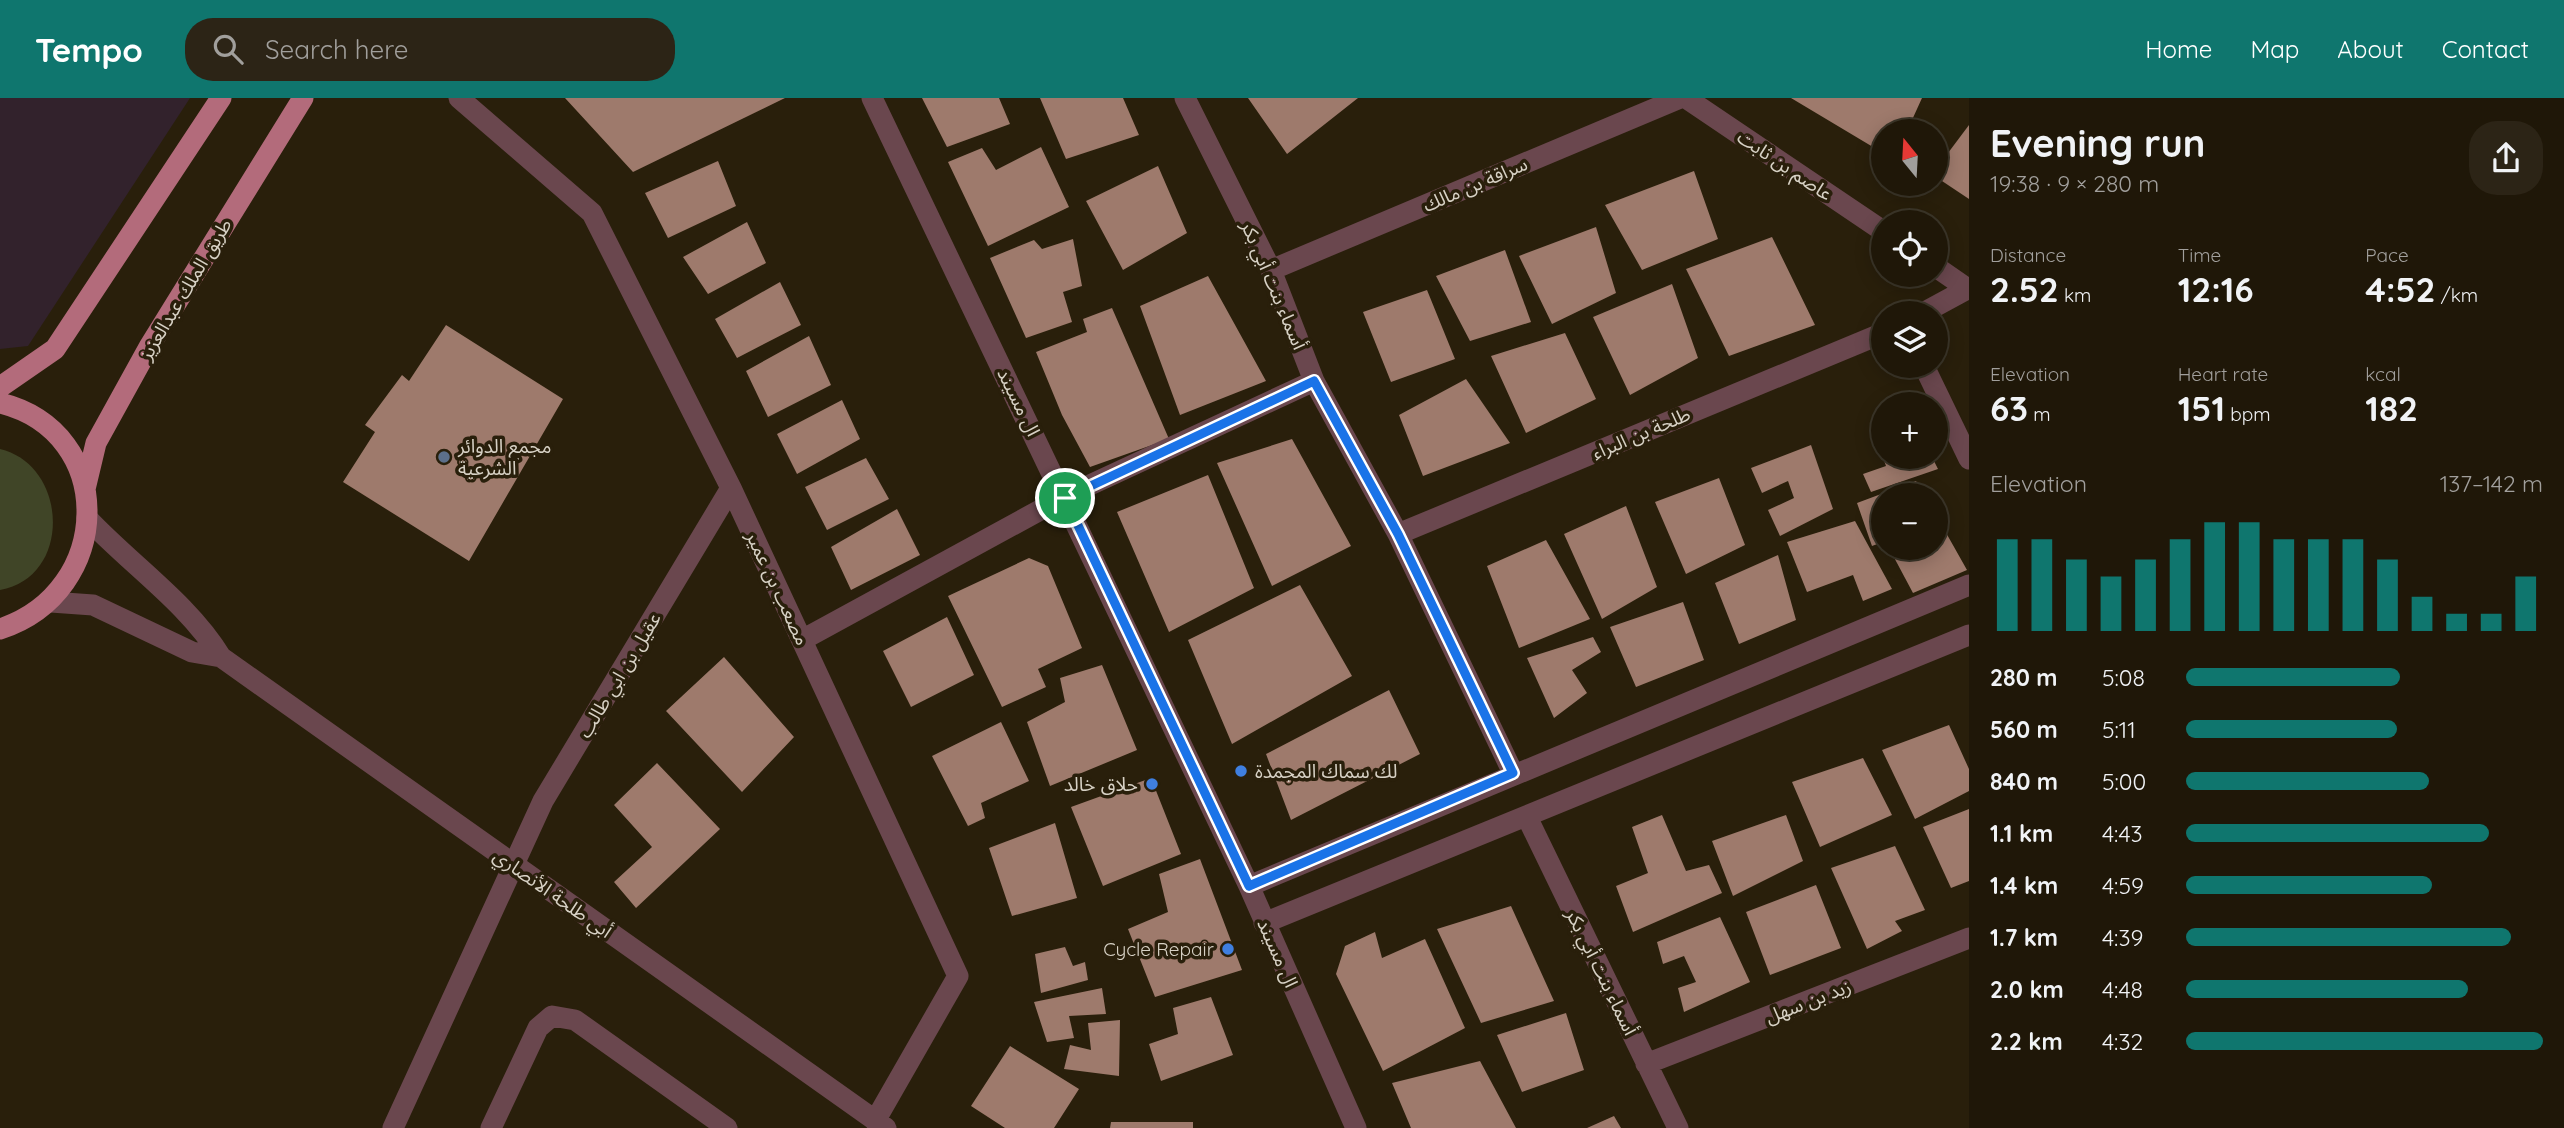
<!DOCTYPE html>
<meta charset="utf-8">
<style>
:root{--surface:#1f1708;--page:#2c2416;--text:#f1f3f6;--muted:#a19f9c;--line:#3c3629;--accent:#0f766e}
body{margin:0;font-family:Quicksand,"Noto Sans Arabic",sans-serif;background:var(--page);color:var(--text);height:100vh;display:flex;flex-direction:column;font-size:26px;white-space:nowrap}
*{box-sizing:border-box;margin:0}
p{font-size:23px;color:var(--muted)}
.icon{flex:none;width:38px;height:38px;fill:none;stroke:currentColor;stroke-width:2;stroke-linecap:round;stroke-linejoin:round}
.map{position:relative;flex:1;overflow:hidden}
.drawer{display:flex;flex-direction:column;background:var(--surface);width:595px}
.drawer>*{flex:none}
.needle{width:46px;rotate:342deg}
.tools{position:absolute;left:1871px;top:21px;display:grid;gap:14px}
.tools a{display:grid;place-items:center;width:77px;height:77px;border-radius:50%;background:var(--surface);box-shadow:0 4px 18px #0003,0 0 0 2px var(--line);font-size:35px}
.pin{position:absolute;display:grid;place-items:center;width:60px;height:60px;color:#fff;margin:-30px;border:4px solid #fff;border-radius:50%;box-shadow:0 2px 7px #0007}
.round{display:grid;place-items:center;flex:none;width:74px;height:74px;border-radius:28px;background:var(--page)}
.summary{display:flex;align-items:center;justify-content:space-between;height:119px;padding:0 21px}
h1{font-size:38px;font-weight:700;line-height:52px}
.metrics{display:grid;grid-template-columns:repeat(3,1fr);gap:10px;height:119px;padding:7px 21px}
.metrics div{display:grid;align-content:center}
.metrics b{font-size:35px;font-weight:700}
.metrics small{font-size:19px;font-weight:400}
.metrics p{font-size:19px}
.chart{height:196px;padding:14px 21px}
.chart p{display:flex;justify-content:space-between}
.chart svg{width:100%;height:126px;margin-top:7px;stroke:var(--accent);stroke-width:6}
ul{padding:0 21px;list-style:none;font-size:23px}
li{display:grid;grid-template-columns:112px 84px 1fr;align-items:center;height:52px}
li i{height:18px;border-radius:9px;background:var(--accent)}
header{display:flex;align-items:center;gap:42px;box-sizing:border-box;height:98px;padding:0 35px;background:var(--accent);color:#fff}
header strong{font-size:33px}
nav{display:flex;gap:38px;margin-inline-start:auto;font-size:24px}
.search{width:490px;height:63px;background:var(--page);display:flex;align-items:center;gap:18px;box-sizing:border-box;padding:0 24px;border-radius:28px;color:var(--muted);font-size:26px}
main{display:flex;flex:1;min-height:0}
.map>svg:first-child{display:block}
</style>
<header>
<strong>Tempo</strong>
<div class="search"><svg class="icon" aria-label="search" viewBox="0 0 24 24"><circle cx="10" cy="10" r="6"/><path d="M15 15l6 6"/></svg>Search here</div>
<nav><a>Home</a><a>Map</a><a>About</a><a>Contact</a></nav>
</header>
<main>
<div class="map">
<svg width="1969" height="1030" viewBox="0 0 1969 1030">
<rect width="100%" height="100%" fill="#291f0b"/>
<path fill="#32222c" d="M0,0H190L28,248L0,251Z"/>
<path fill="#404527" d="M0,351C68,367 73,479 0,492Z"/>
<path fill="#9e7a6c" d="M565,0H785L633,74Z
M922,0H999L1010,26L947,49Z
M1040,0H1123L1139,37L1066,61Z
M1248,0H1358L1287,56Z
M1791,0H1922L1907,33H1883V55Z
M1969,27V101L1936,79V71Z
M1041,49L1069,109L988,148L948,64L982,50L996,72Z
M718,63L736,108L668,140L645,95Z
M1158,68L1187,135L1123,172L1086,103Z
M1694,73L1718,141L1642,172L1605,107Z
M747,124L766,165L708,196L683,159Z
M1596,129L1616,195L1552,226L1519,158Z
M1772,139L1815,227L1729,258L1686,171Z
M1073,141L1082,188L1063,194L1072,224L1026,240L990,160L1034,142L1042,151Z
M1505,152L1531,224L1470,243L1436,178Z
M1208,178L1266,283L1180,317L1140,208Z
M780,184L801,227L737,260L715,221Z
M1672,186L1698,260L1630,297L1593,219Z
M1427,192L1455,261L1391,284L1363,214Z
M1112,210L1169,341L1090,369L1062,317L1036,254L1087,234L1083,221Z
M446,227L563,301L469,463L343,384L375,334L365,327L402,277L409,283Z
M1565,235L1596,301L1526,335L1491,258Z
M809,238L831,287L768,319L746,273Z
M1466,281L1510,345L1423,378L1399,317Z
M842,302L860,341L797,376L777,336Z
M1883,337V359H1932L1938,371L1871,394L1863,376L1886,368L1876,340Z
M1292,341L1351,448L1272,488L1217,365Z
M1811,347L1833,411L1780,438L1768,412L1794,400L1788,383L1762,395L1751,370Z
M866,360L889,401L827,432L805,389Z
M1208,377L1254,490L1169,534L1117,414Z
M1719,380L1745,447L1686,476L1655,404Z
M1916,383L1924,397H1883V439L1878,430L1880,445L1872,448L1857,405Z
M1626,408L1657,489L1602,521L1564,436Z
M897,411L920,457L851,492L831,449Z
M1936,417L1967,472L1913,495L1889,450H1936Z
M1855,423L1892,491L1863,503L1853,477L1807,494L1787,444Z
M1546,442L1590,521L1519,550L1487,468Z
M1778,457L1796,522L1739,546L1715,485Z
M1029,460L1048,468L1082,550L1038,571L1046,589L1002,609L948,498Z
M1300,487L1352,578L1232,646L1188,542Z
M1683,504L1704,562L1636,589L1610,529Z
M947,519L974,577L911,609L883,553Z
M1593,539L1601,554L1572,572L1587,595L1554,620L1527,560Z
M724,559L794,639L742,694L666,613Z
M1102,567L1137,652L1050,688L1027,624L1065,604L1060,580Z
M1389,592L1420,656L1291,722L1266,656Z
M1001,624L1029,683L981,705L985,720L968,728L932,658Z
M1949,627L1969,671V693L1915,721L1882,652Z
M1863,660L1892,717L1820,749L1792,684Z
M657,665L720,731L636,810L614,784L652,749L614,707Z
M1151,680L1181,756L1103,788L1071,709Z
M1969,711V783L1951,790L1923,729Z
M1662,717L1686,773L1709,767L1722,795L1633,834L1616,788L1648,775L1632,729Z
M1786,717L1803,763L1733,798L1712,743Z
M1055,725L1077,800L1012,818L989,750Z
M1895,748L1925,812L1895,823L1902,833L1867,851L1831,770Z
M1200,761L1242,872L1155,899L1128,831L1168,814L1159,776Z
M1816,787L1841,850L1770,877L1746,814Z
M1511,808L1554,903L1481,925L1437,831Z
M1720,819L1750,884L1684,914L1678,890L1696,884L1684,858L1663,866L1657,844Z
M1375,834L1382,860L1425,841L1465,930L1383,973L1336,876L1345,848Z
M1065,849L1073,868L1085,864L1088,882L1041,895L1035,856Z
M1102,890L1106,916L1069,918L1074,940L1047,944L1034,904Z
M1211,899L1233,957L1161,983L1149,946L1178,936L1173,910Z
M1566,915L1584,972L1522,994L1497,937Z
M1120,922L1119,978L1064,971L1070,947L1091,952L1088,925Z
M1010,948L1079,991L1054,1030H1005L971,1008Z
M1480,963L1516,1030H1411L1392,985Z
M1614,1018L1621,1030H1587Z
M1111,1024H1193V1030H1110Z"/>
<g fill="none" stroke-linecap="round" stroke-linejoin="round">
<path stroke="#6a474e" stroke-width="21" d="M459,0L592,115L731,390L958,878L875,1023
M872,0L1249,788L1356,1030
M1185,0L1271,172L1314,283L1398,436L1513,675
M1686,0L1883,133
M1936,169L1968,191
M1271,172L1680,0
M1923,215L1969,190
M1924,268L1969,361
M87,420C130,466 188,505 221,559L886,1030
M1398,436L1883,235
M51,504L93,507L192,554L221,559
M802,542L1064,399L1314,283
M1527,719L1678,1030
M1249,788L1969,487
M1264,825L1969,537
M1646,966L1969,840
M393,1030L543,703L731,390
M491,1030L538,930L552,918L575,922L727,1030"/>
<path stroke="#b36b7b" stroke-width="21" d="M0,289L55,251L221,0
M0,305C118,334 114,494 0,531
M85,391L96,345L149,249L303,0"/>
</g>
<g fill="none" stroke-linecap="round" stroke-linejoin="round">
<g stroke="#fff" stroke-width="14">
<path id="route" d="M1314,283L1398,436L1513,675L1249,788L1065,400Z"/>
</g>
<use href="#route" stroke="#1a73e8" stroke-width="9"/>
</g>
<circle fill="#5c6f8a" stroke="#291f0b" stroke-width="2.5" cx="444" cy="359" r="7"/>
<g fill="#3f7fe0" stroke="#291f0b" stroke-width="2.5">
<circle cx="1241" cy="673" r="7"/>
<circle cx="1152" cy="686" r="7"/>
<circle cx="1228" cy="851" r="7"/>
</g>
<g text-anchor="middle" stroke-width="7" stroke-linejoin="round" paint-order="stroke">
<g font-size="19" fill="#d7d1c5" stroke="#291f0b">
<text transform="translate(1785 67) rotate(34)" y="7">عاصم بن ثابت</text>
<text transform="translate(1475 86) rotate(-23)" y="7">سراقة بن مالك</text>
<text transform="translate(1274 187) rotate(67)" y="7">أسماء بنت أبي بكر</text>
<text transform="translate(185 191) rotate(-59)" y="7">طريق الملك عبدالعزيز</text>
<text transform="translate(1019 304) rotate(64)" y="7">ال مسيند</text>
<text transform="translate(1641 335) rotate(-23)" y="7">طلحة بن البراء</text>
<text transform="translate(778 490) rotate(65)" y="7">مصعب بن عمير</text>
<text transform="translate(619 577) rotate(-59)" y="7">عقيل بن ابي طالب</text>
<text transform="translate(553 795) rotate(35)" y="7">أبي طلحة الأنصاري</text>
<text transform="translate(1278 855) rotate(66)" y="7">ال مسيند</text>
<text transform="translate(1602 874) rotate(64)" y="7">أسماء بنت أبي بكر</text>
<text transform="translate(1808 903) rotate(-21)" y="7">زيد بن سهل</text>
</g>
<g font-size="19" fill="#d7d1c5" stroke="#291f0b" text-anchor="start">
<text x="458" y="355">مجمع الدوائر<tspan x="458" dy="22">الشرعية</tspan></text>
<text x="1255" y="680">لك سماك المجمدة</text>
<text x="1138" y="693" text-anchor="end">حلاق خالد</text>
<text x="1214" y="858" text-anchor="end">Cycle Repair</text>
</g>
</g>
</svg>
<div class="tools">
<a><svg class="needle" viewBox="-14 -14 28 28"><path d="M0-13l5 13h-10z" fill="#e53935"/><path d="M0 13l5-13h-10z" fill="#a19f9c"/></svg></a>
<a><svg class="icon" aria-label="locate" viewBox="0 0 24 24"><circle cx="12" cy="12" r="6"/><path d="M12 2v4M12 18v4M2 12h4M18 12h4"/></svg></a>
<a><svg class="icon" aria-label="layers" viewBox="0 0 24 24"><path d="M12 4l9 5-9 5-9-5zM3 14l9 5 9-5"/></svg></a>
<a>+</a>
<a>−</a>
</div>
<div class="pin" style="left:1065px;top:400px;background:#1e9e55"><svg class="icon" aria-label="arrive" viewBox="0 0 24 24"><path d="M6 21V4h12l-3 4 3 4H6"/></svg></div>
</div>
<section class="drawer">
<div class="summary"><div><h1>Evening run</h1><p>19:38 · 9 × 280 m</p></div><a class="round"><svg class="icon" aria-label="share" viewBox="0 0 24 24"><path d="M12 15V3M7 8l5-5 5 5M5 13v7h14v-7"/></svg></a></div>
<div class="metrics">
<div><p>Distance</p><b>2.52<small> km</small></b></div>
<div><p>Time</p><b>12:16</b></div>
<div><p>Pace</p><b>4:52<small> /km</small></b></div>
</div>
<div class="metrics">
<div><p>Elevation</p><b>63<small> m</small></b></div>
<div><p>Heart rate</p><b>151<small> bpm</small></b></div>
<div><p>kcal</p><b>182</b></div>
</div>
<div class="chart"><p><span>Elevation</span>137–142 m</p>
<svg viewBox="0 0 160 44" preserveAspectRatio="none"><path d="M5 44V12M15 44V12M25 44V19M35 44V25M45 44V19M55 44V12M65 44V6M75 44V6M85 44V12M95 44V12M105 44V12M115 44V19M125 44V32M135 44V38M145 44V38M155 44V25"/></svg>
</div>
<ul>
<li><b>280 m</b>5:08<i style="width:60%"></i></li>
<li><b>560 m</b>5:11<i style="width:59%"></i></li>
<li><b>840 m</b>5:00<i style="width:68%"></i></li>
<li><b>1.1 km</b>4:43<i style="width:85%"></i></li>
<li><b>1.4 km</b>4:59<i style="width:69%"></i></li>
<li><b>1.7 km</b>4:39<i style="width:91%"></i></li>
<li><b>2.0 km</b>4:48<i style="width:79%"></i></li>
<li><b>2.2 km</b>4:32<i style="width:100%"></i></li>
</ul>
</section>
</main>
